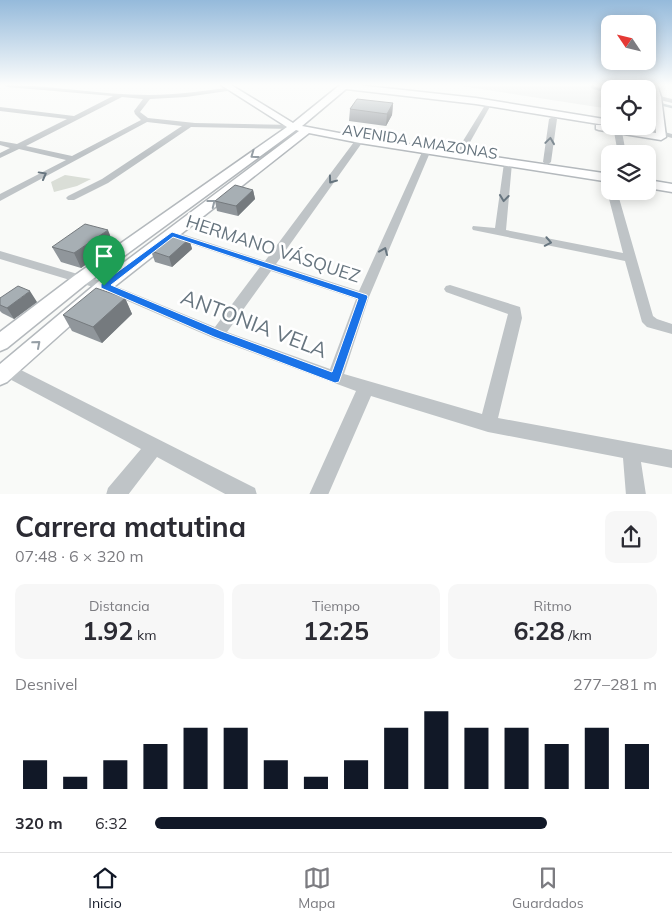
<!DOCTYPE html>
<html lang="es">
<meta charset="utf-8">
<style>
:root{--surface:#fff;--page:#f7f7f7;--text:#2b2b33;--muted:#7c7c81;--line:#e1e1e2;--accent:#111827}
body{margin:0;font-family:Mulish,sans-serif;background:var(--page);color:var(--text);height:100vh;display:flex;flex-direction:column;font-size:19px;white-space:nowrap}
*{box-sizing:border-box;margin:0}
p{font-size:16px;color:var(--muted)}
.icon{flex:none;width:28px;height:28px;fill:none;stroke:currentColor;stroke-width:2;stroke-linecap:round;stroke-linejoin:round}
.map{position:relative;height:494px;overflow:hidden}
.details{display:flex;flex-direction:column;background:var(--surface);flex:1}
.details>*{flex:none}
.needle{width:32px;rotate:305deg}
.tools{position:absolute;left:601px;top:15px;display:grid;gap:10px}
.tools a{display:grid;place-items:center;width:55px;height:55px;border-radius:10px;background:var(--surface);box-shadow:0 2px 12px #0003;font-size:25px}
.pin{position:absolute;display:grid;place-items:center;width:42px;height:42px;color:#fff;margin:-51px -21px;border-radius:50% 50% 50% 0;rotate:-45deg;box-shadow:0 0 5px #0007}
.pin .icon{rotate:45deg}
.round{display:grid;place-items:center;flex:none;width:52px;height:52px;border-radius:10px;background:var(--page)}
.summary{display:flex;align-items:center;justify-content:space-between;height:85px;padding:0 15px}
h1{font-size:28px;font-weight:700;line-height:38px}
.figures{display:grid;grid-template-columns:repeat(3,1fr);gap:8px;height:85px;padding:5px 15px}
.figures div{display:grid;align-content:center;border-radius:10px;background:var(--page);text-align:center}
.figures b{font-size:25px;font-weight:700}
.figures small{font-size:14px;font-weight:400}
.figures p{font-size:14px}
.chart{height:140px;padding:10px 15px}
.chart p{display:flex;justify-content:space-between}
.chart svg{width:100%;height:90px;margin-top:5px;stroke:var(--accent);stroke-width:6}
ul{padding:0 15px;list-style:none;font-size:16px}
li{display:grid;grid-template-columns:80px 60px 1fr;align-items:center;height:38px}
li i{height:12px;border-radius:6px;background:var(--accent)}
.tabs{display:flex;justify-content:space-around;align-items:center;height:70px;border-top:1px solid var(--line);background:var(--surface);font-size:14px;color:var(--muted)}
.tabs a{display:grid;justify-items:center;gap:2px}
.tabs .current{color:var(--accent)}
.map>svg:first-child{display:block}
</style>
<div class="map">
<svg width="672" height="495" viewBox="0 0 672 495">
<rect width="100%" height="100%" fill="#f9faf8"/>
<path fill="#e7e9e8" d="M455,85H630L635,89H610V109Z"/>
<path fill="#daded7" d="M65,175L91,179L77,186L54,192L51,182Z"/>
<g fill="none" stroke-linecap="round" stroke-linejoin="round">
<path stroke="#bac4c8" stroke-width="2.5" d="M591,85L594,88L610,92
M648,101L672,107"/>
<g stroke="#b4b9bd" stroke-width="3">
<path id="secondary" d="M221,85H231L293,123L340,85H357L476,98L610,120V126L656,133L653,97L649,85H657L661,97L666,137L661,140L599,130L596,129V125H605L476,104L346,89L302,126L360,137L610,174V182L360,143L309,133L110,290L7,382L0,385V364L98,282L299,131L296,130L86,284L7,348L0,351V332L74,276L287,127Z
M636,85H644L645,89H637Z
M648,180L672,184V192L648,188Z"/>
</g>
<path fill="#bfc4c7" fill-rule="evenodd" d="M4,85C52,85 100,95 149,95C176,95 204,91 232,87L234,88V90L186,97L150,99L140,112L148,118L195,123L294,125L298,127L294,129L191,127L108,183L74,200H68L66,198L68,196L102,179L182,126L147,122L0,201V194L66,160L19,149L0,158V153L10,148L0,145V141L17,144L67,119L0,111V107L74,116L113,96L7,87ZM122,97L143,99L134,111L135,114L141,120L72,156L26,146Z
M648,93L672,99V103L648,97Z
M487,102L492,103L465,151H459L458,149Z
M553,117L557,119L551,162L547,165L543,162L549,119Z
M613,126H621L626,154H618Z
M657,130L672,134V138L657,134Z
M357,138L364,140L276,264L359,291L423,150L430,148L431,150L369,297L344,374L482,414L508,314L446,292L444,289L446,286L450,285L520,307L522,318L498,418L672,450V468L641,462L646,495H626L623,458L488,432L371,396L328,495H309L356,391L213,338L100,289L0,259V251L108,283L215,327L260,267L171,237L170,235L171,233H179L265,261ZM271,271L356,299L330,369L227,332Z
M508,160L512,163L506,230L623,253L607,191L610,189V191H617L653,316L657,319L672,324V334L647,327L642,322L625,261L473,230L472,228L473,226L495,228L504,163Z
M7,363L255,488L257,495H227L157,457L128,495H106L108,488L141,449L2,375L0,369L2,365Z"/>
<use href="#secondary" fill="#fff" fill-rule="evenodd"/>
</g>
<path fill="#90969b" d="M393,103L392,115L386,126L349,121L350,109Z
M253,190L255,199L238,216L217,211L215,201Z
M189,239L192,249L172,267L155,262L151,251Z
M114,245L81,268L61,262L52,247Z
M0,298L37,302L14,319L2,313L0,311Z
M125,298L132,314L102,343L72,331L63,315Z"/>
<path fill="#757a7e" d="M393,103L392,115L386,126L387,114Z
M253,190L255,199L238,216L236,206Z
M108,230L114,245L81,268L74,253Z
M189,239L192,249L172,267L169,257Z
M30,291L37,302L14,319L7,308Z
M125,298L132,314L102,343L93,327Z"/>
<path fill="#a7afb4" stroke="#757a7e" d="M357,99L393,103L387,114L350,109Z
M235,185L253,190L236,206L215,201Z
M85,224L108,230L74,253L52,247Z
M172,234L189,239L169,257L151,251Z
M18,286L30,291L7,308L0,305V298Z
M96,288L125,298L93,327L63,315Z"/>
<defs><path id="oneway-chevron" d="M-2-3.5L2.5 0L-2 3.5" fill="none" stroke-width="1.6" stroke-linecap="round" stroke-linejoin="round" transform="scale(1.25)"/></defs>
<g stroke="#67757f">
<use href="#oneway-chevron" transform="translate(550 141) rotate(-82)"/>
<use href="#oneway-chevron" transform="translate(43 175) rotate(-29)"/>
<use href="#oneway-chevron" transform="translate(332 180) rotate(126)"/>
<use href="#oneway-chevron" transform="translate(504 198) rotate(97)"/>
<use href="#oneway-chevron" transform="translate(548 242) rotate(11)"/>
<use href="#oneway-chevron" transform="translate(384 251) rotate(-67)"/>
</g>
<g stroke="#959ea5">
<use href="#oneway-chevron" transform="translate(254 155) rotate(144)"/>
<use href="#oneway-chevron" transform="translate(212 203) rotate(-38)"/>
<use href="#oneway-chevron" transform="translate(37 344) rotate(-41)"/>
</g>
<linearGradient id="sky" x2="0" y2="1"><stop stop-color="#95badb"/><stop offset="0.55" stop-color="#fcfdfc"/><stop offset="1" stop-color="#fcfdfc" stop-opacity="0"/></linearGradient>
<rect width="672" height="154" fill="url(#sky)"/>
<path fill="#1a73e8" stroke="#fff" fill-rule="evenodd" d="M172,232L367,295L368,297L339,382L335,383L214,337L101,288V284ZM173,237L358,299L332,372L221,331L111,285Z"/>
<g text-anchor="middle" stroke-width="5" stroke-linejoin="round" paint-order="stroke">
<g font-size="15" fill="#67757f" stroke="#fff">
<text transform="translate(420 142) rotate(9)" y="5">AVENIDA AMAZONAS</text>
</g>
<g font-size="18" fill="#67757f" stroke="#fff">
<text transform="translate(273 249) rotate(18)" y="6">HERMANO VÁSQUEZ</text>
</g>
<g font-size="21" fill="#67757f" stroke="#fff">
<text transform="translate(254 324) rotate(21)" y="7">ANTONIA VELA</text>
</g>
</g>
</svg>
<div class="tools">
<a><svg class="needle" viewBox="-14 -14 28 28"><path d="M0-13l5 13h-10z" fill="#e53935"/><path d="M0 13l5-13h-10z" fill="#7c7c81"/></svg></a>
<a><svg class="icon" aria-label="locate" viewBox="0 0 24 24"><circle cx="12" cy="12" r="6"/><path d="M12 2v4M12 18v4M2 12h4M18 12h4"/></svg></a>
<a><svg class="icon" aria-label="layers" viewBox="0 0 24 24"><path d="M12 4l9 5-9 5-9-5zM3 14l9 5 9-5"/></svg></a>
</div>
<div class="pin" style="left:104px;top:286px;background:#1e9e55"><svg class="icon" aria-label="arrive" viewBox="0 0 24 24"><path d="M6 21V4h12l-3 4 3 4H6"/></svg></div>
</div>
<section class="details">
<div class="summary"><div><h1>Carrera matutina</h1><p>07:48 · 6 × 320 m</p></div><a class="round"><svg class="icon" aria-label="share" viewBox="0 0 24 24"><path d="M12 15V3M7 8l5-5 5 5M5 13v7h14v-7"/></svg></a></div>
<div class="figures">
<div><p>Distancia</p><b>1.92<small> km</small></b></div>
<div><p>Tiempo</p><b>12:25</b></div>
<div><p>Ritmo</p><b>6:28<small> /km</small></b></div>
</div>
<div class="chart"><p><span>Desnivel</span>277–281 m</p>
<svg viewBox="0 0 160 44" preserveAspectRatio="none"><path d="M5 44V30M15 44V38M25 44V30M35 44V22M45 44V14M55 44V14M65 44V30M75 44V38M85 44V30M95 44V14M105 44V6M115 44V14M125 44V14M135 44V22M145 44V14M155 44V22"/></svg>
</div>
<ul>
<li><b>320 m</b>6:32<i style="width:78%"></i></li>
</ul>
</section>
<nav class="tabs">
<a class="current"><svg class="icon" aria-label="home" viewBox="0 0 24 24"><path d="M3 11l9-7 9 7M6 9v11h12V9"/></svg>Inicio</a>
<a><svg class="icon" aria-label="map" viewBox="0 0 24 24"><path d="M3 6l6-2 6 2 6-2v14l-6 2-6-2-6 2zM9 4v14M15 6v14"/></svg>Mapa</a>
<a><svg class="icon" aria-label="saved" viewBox="0 0 24 24"><path d="M7 4h10v16l-5-4-5 4z"/></svg>Guardados</a>
</nav>
